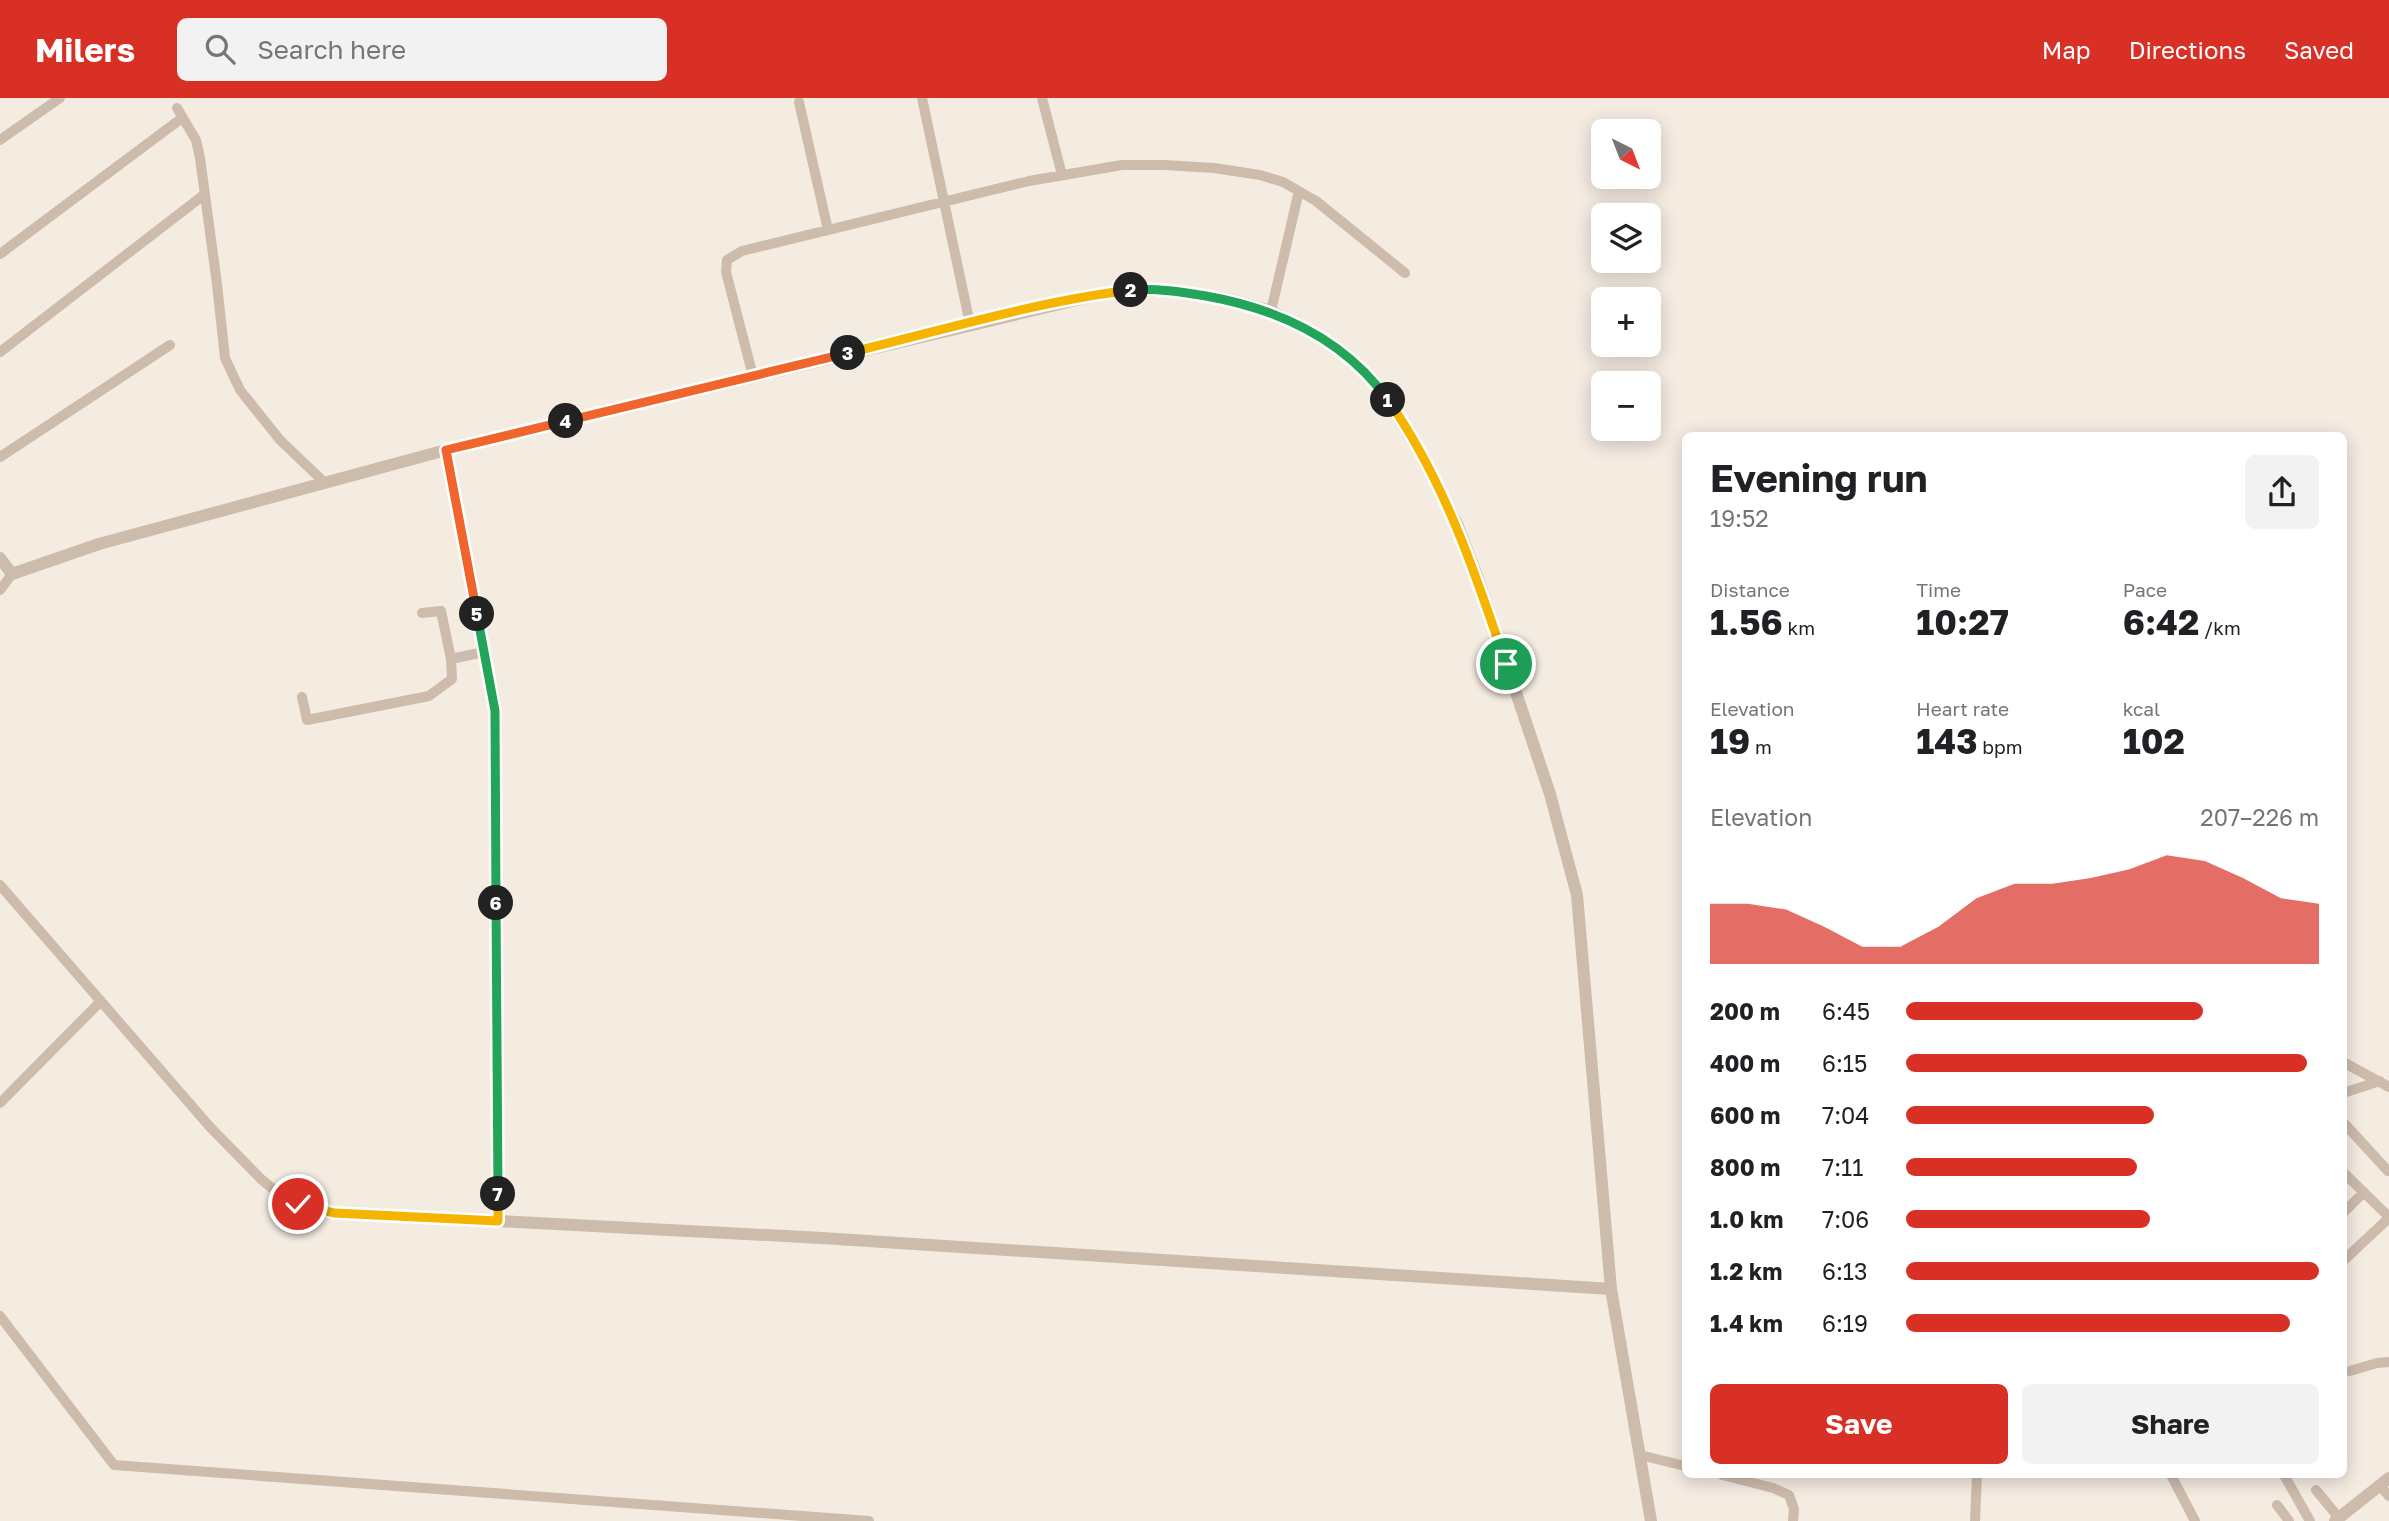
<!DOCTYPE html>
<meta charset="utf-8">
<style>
:root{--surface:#fff;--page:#f2f2f2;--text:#202124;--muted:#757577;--accent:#d93025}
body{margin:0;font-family:"Golos Text",sans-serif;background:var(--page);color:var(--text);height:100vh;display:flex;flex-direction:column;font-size:26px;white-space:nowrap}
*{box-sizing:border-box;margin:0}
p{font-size:23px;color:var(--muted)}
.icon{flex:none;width:38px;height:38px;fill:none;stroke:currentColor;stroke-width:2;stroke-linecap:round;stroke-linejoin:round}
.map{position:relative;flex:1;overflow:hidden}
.panel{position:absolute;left:1682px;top:334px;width:665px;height:1046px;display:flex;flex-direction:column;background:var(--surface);border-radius:10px;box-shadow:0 4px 18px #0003}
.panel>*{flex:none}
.needle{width:46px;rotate:138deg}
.controls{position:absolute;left:1591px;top:21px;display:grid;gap:14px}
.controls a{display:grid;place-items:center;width:70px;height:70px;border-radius:10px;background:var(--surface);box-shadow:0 4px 18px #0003;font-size:35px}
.pin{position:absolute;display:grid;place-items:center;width:60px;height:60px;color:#fff;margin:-30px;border:4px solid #fff;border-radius:50%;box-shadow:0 2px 7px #0007}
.km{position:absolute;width:35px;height:35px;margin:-18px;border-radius:50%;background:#222;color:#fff;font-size:19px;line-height:35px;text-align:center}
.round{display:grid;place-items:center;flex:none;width:74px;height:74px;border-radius:10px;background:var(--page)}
.summary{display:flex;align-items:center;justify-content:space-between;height:119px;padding:0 28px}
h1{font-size:38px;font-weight:700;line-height:52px}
.stats{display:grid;grid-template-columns:repeat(3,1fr);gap:10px;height:119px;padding:7px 28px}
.stats div{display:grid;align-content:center}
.stats b{font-size:35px;font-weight:700}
.stats small{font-size:19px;font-weight:400}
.stats p{font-size:19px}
.chart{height:196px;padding:14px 28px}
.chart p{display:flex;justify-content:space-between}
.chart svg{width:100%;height:126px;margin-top:7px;fill:var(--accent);opacity:.7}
.button{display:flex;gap:14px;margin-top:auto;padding:14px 28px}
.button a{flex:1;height:80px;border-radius:10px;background:var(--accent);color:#fff;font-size:28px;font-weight:700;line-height:80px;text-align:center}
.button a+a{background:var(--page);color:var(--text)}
ul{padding:0 28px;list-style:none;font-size:23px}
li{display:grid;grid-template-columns:112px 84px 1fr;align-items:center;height:52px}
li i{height:18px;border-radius:9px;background:var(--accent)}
header{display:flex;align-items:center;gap:42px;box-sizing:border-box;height:98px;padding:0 35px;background:var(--accent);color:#fff}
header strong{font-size:33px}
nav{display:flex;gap:38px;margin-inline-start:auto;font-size:24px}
.search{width:490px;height:63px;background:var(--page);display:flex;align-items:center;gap:18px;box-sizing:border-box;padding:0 24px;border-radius:10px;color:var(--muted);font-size:26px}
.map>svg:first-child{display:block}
</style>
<header>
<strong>Milers</strong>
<div class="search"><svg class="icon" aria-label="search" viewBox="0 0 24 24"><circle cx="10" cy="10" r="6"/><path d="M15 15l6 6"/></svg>Search here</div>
<nav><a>Map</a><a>Directions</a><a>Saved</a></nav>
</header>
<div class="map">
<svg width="2389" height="1423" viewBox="0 0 2389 1423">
<rect width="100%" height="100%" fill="#f4ebe1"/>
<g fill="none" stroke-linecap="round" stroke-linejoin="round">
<path stroke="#cdbbac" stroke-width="10" d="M922,0L970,226
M1042,0L1062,77
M799,4L828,132
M177,10L196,42L200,60L217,186L225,260L240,292L280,342L325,385
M0,42L60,0
M0,156L182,20
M1271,213L1299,93
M0,254L205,96
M753,278L726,174L727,162L742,153L1029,83L1122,67H1164L1214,70L1260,77L1283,84L1316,103L1405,175
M0,359L170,247
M0,492L12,476
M451,561L484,554
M302,599L307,622L429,598L452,581L451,561L441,513L422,515
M0,787L210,1029L262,1082L278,1095L298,1106L334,1115L498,1123
M2343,964L2389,989
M2343,995L2380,983
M0,1005L101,903
M2343,1024L2388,1073
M2343,1074L2389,1119
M2343,1115L2364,1094
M2343,1163L2389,1120
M0,1218L114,1367L869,1423
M2350,1273L2377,1265L2389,1264
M1640,1357L1685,1368
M1722,1377L1773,1390L1789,1397L1794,1411L1793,1423
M2171,1377L2195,1423
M2284,1377L2310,1423
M2380,1388L2389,1398
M2316,1392L2339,1420
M2277,1407L2289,1423
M1975,1423L1977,1377"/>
<path stroke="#cdbbac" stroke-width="12" d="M446,352L495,613L498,1123L822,1140L1611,1191
M0,460L12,476L99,446L446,352L1102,196L1136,192L1184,194L1235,203L1271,213L1311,233L1342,253L1375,284L1394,312L1418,351L1457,426L1477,478L1550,696L1577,797L1611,1191L1651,1423
M2335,1423L2389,1380"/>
</g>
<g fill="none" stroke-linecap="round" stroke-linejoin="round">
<g stroke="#fff" stroke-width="14">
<path id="split-1" d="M1388,302C1444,382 1475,474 1506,566"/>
</g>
<g stroke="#fff" stroke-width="14">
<path id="split-2" d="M1131,192C1156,190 1182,194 1206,198C1279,211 1344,241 1388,302"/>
</g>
<g stroke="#fff" stroke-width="14">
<path id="split-3" d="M848,255C940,233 1038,203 1131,192"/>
</g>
<g stroke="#fff" stroke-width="14">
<path id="split-4" d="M566,323L848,255"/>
</g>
<g stroke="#fff" stroke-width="14">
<path id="split-5" d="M477,516L446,352L566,323"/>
</g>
<g stroke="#fff" stroke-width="14">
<path id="split-6" d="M477,516L495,613L496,805"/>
</g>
<g stroke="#fff" stroke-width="14">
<path id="split-7" d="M496,805L498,1096"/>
</g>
<g stroke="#fff" stroke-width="14">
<path id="split-8" d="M298,1106L334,1115L498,1123V1096"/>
</g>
<use href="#split-1" stroke="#f5b400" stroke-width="9"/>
<use href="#split-2" stroke="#22a559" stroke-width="9"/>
<use href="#split-3" stroke="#f5b400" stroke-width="9"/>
<use href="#split-4" stroke="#f0652b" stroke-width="9"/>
<use href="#split-5" stroke="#f0652b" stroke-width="9"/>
<use href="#split-6" stroke="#22a559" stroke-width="9"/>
<use href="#split-7" stroke="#22a559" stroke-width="9"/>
<use href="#split-8" stroke="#f5b400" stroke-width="9"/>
</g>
</svg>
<div class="controls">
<a><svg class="needle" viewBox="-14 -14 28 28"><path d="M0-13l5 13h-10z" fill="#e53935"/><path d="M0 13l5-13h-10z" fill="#757577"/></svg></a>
<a><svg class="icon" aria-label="layers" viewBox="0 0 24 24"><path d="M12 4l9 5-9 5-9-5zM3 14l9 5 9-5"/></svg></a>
<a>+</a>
<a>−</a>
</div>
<div class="pin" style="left:1506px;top:566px;background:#1e9e55"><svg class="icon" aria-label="arrive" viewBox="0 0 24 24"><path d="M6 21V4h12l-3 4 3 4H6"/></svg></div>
<div class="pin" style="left:298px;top:1106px;background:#d93025"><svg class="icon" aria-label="check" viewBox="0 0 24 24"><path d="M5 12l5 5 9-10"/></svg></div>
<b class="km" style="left:1388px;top:302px">1</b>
<b class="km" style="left:1131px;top:192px">2</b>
<b class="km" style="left:848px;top:255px">3</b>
<b class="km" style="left:566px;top:323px">4</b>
<b class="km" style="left:477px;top:516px">5</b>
<b class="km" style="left:496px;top:805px">6</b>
<b class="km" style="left:498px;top:1096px">7</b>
<section class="panel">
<div class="summary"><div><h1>Evening run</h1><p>19:52</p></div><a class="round"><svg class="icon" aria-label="share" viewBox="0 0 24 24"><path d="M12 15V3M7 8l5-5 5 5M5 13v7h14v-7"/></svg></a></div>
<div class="stats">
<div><p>Distance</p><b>1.56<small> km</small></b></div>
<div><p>Time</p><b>10:27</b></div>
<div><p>Pace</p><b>6:42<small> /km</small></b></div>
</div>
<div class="stats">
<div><p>Elevation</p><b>19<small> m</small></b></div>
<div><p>Heart rate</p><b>143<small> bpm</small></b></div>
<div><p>kcal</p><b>102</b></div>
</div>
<div class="chart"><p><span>Elevation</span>207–226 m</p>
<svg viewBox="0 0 160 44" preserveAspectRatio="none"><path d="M0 44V23L10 23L20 25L30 31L40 38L50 38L60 31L70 21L80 16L90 16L100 14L110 11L120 6L130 8L140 14L150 21L160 23V44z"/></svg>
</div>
<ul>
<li><b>200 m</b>6:45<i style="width:72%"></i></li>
<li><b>400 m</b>6:15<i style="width:97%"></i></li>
<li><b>600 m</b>7:04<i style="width:60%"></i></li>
<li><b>800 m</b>7:11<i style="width:56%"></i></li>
<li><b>1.0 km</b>7:06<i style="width:59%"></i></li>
<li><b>1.2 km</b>6:13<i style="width:100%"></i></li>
<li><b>1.4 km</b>6:19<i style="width:93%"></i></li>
</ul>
<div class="button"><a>Save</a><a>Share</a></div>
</section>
</div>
